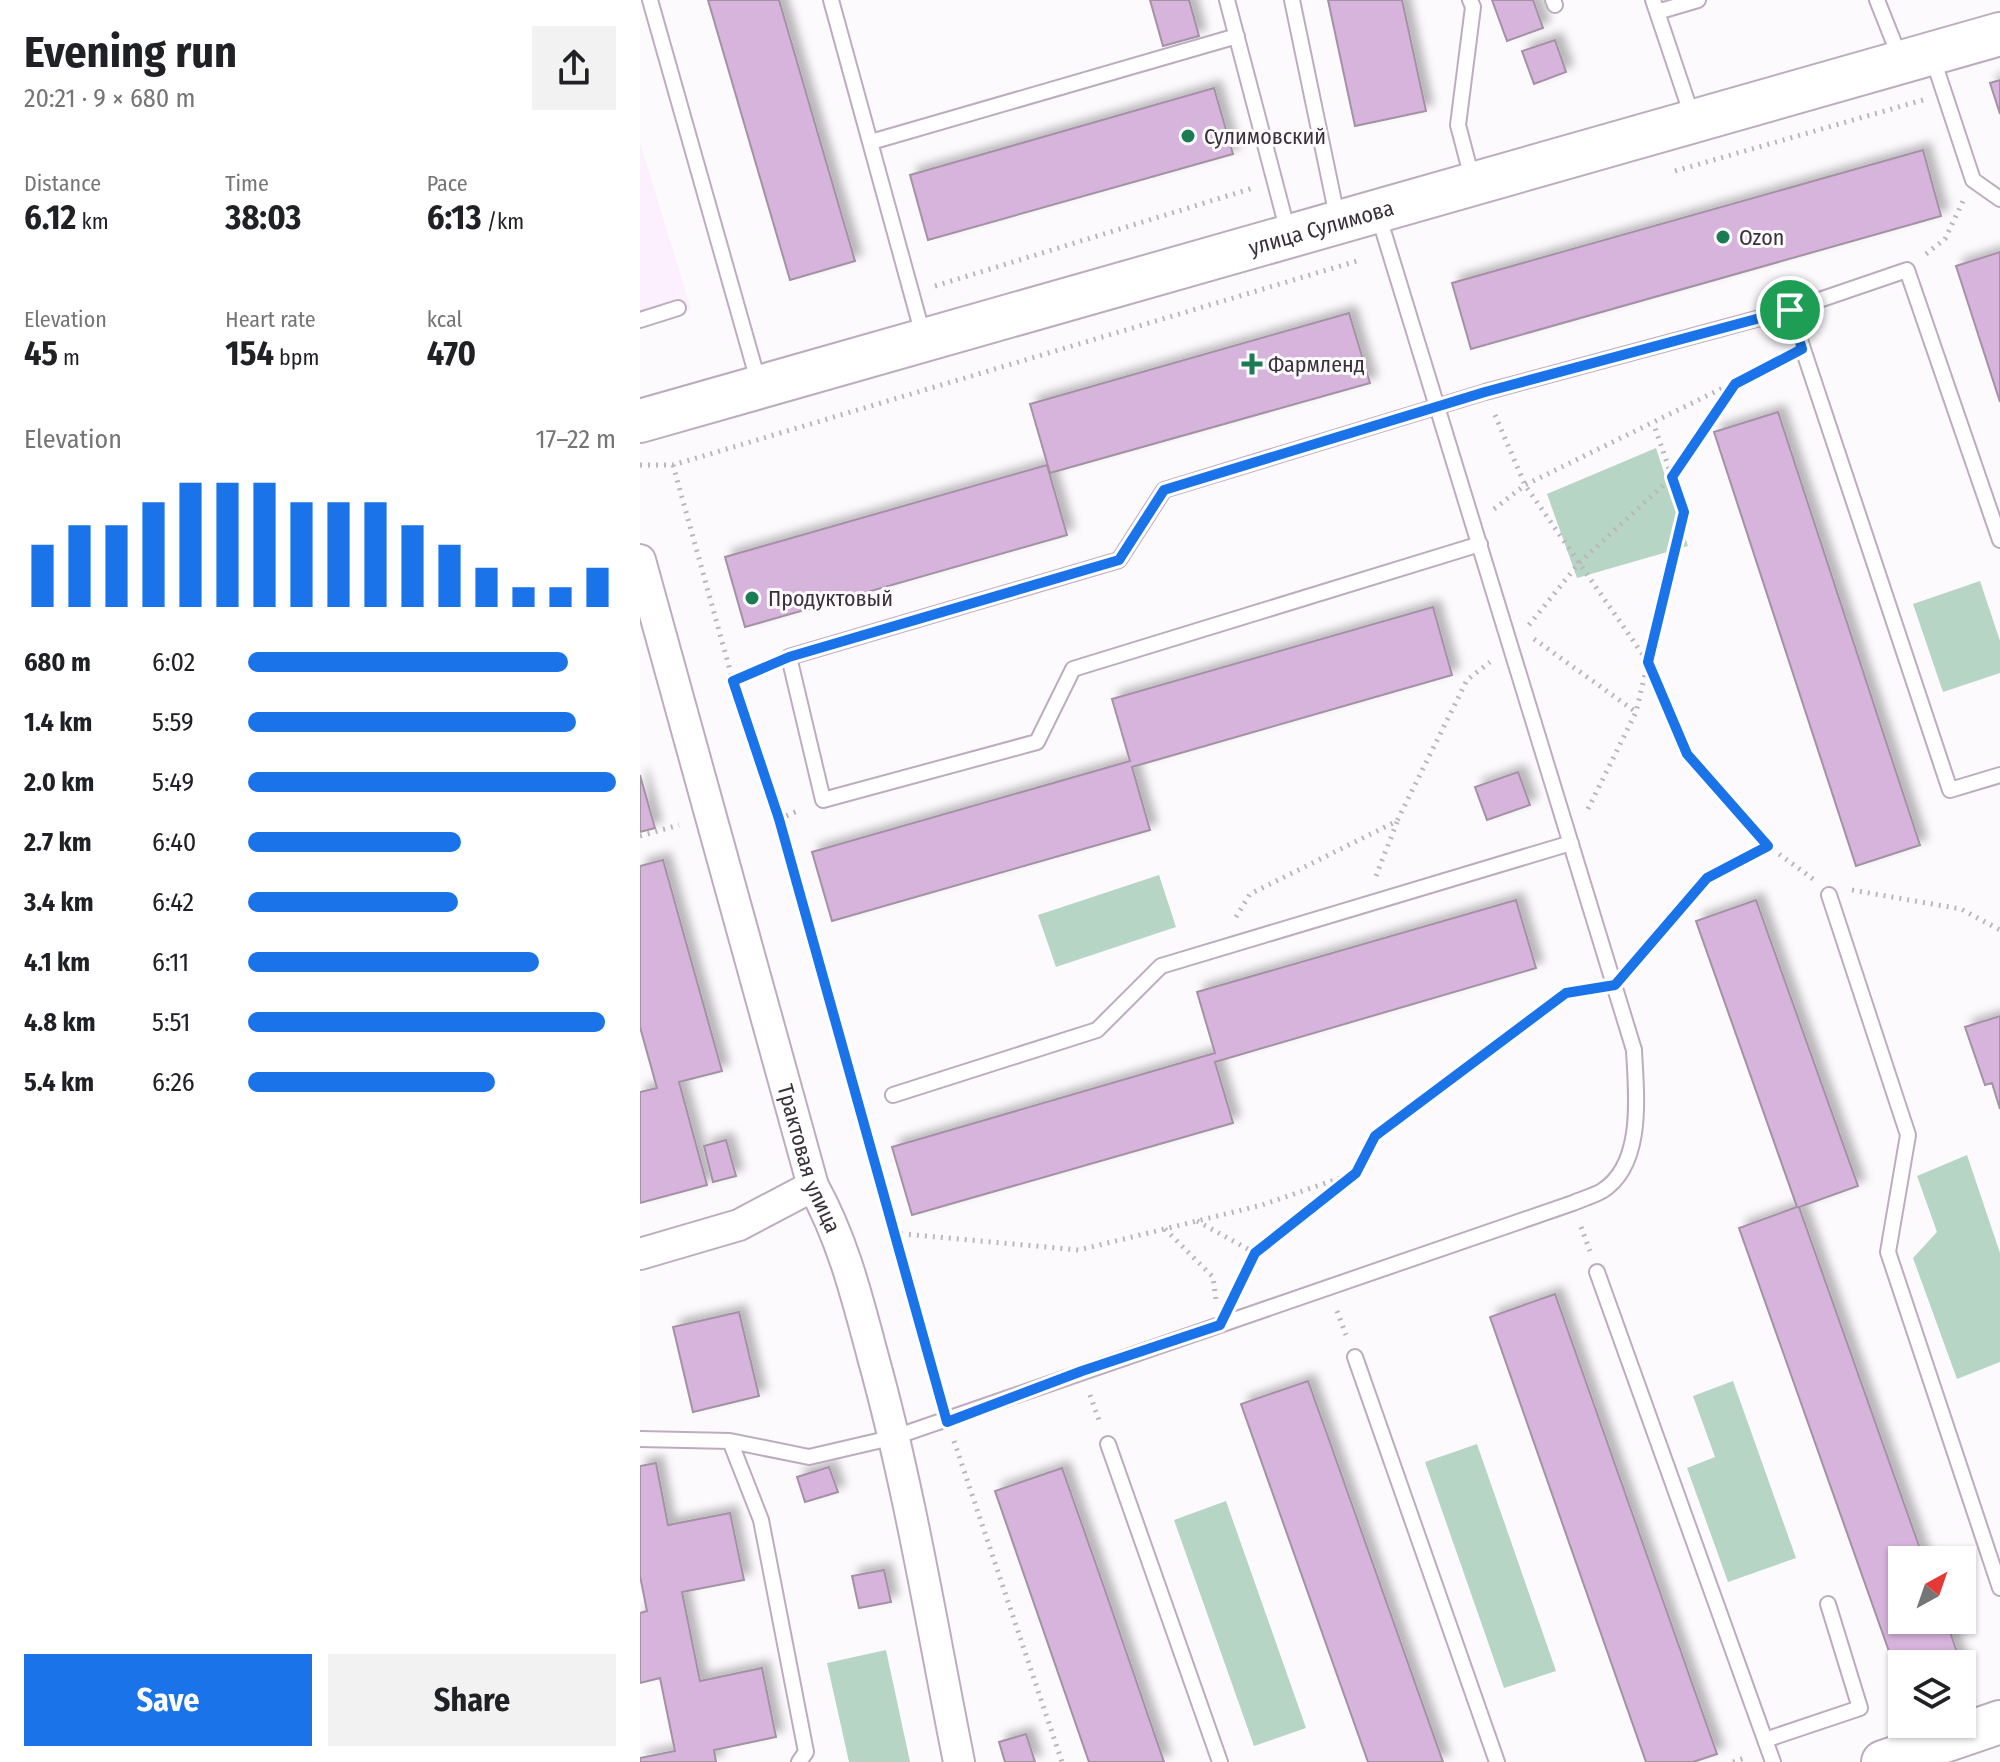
<!DOCTYPE html>
<meta charset="utf-8">
<style>
:root{--surface:#fff;--page:#f2f2f2;--text:#202124;--muted:#757577;--accent:#1a73e8}
body{margin:0;font-family:"Fira Sans Condensed",sans-serif;background:var(--page);color:var(--text);height:100vh;display:flex;flex-direction:column;font-size:30px;white-space:nowrap}
*{box-sizing:border-box;margin:0}
p{font-size:26px;color:var(--muted)}
.icon{flex:none;width:44px;height:44px;fill:none;stroke:currentColor;stroke-width:2;stroke-linecap:round;stroke-linejoin:round}
.map{position:relative;flex:1;overflow:hidden}
.details{display:flex;flex-direction:column;background:var(--surface);width:640px}
.details>*{flex:none}
.needle{width:52px;rotate:40deg}
.tools{position:absolute;left:1248px;top:1546px;display:grid;gap:16px}
.tools a{display:grid;place-items:center;width:88px;height:88px;border-radius:0px;background:var(--surface);box-shadow:0 2px 6px #0004;font-size:40px}
.pin{position:absolute;display:grid;place-items:center;width:68px;height:68px;color:#fff;margin:-34px;border:4px solid #fff;border-radius:50%;box-shadow:0 2px 8px #0007}
.round{display:grid;place-items:center;flex:none;width:84px;height:84px;border-radius:0px;background:var(--page)}
.head{display:flex;align-items:center;justify-content:space-between;height:136px;padding:0 24px}
h1{font-size:44px;font-weight:700;line-height:60px}
.figures{display:grid;grid-template-columns:repeat(3,1fr);gap:12px;height:136px;padding:8px 24px}
.figures div{display:grid;align-content:center}
.figures b{font-size:34px;font-weight:700}
.figures small{font-size:22px;font-weight:400}
.figures p{font-size:22px}
.chart{height:224px;padding:16px 24px}
.chart p{display:flex;justify-content:space-between}
.chart svg{width:100%;height:144px;margin-top:8px;stroke:var(--accent);stroke-width:6}
.cta{display:flex;gap:16px;margin-top:auto;padding:16px 24px}
.cta a{flex:1;height:92px;border-radius:0px;background:var(--accent);color:#fff;font-size:32px;font-weight:700;line-height:92px;text-align:center}
.cta a+a{background:var(--page);color:var(--text)}
ul{padding:0 24px;list-style:none;font-size:26px}
li{display:grid;grid-template-columns:128px 96px 1fr;align-items:center;height:60px}
li i{height:20px;border-radius:10px;background:var(--accent)}
main{display:flex;flex:1;min-height:0}
.map>svg:first-child{display:block}
</style>
<main>
<section class="details">
<div class="head"><div><h1>Evening run</h1><p>20:21 · 9 × 680 m</p></div><a class="round"><svg class="icon" aria-label="share" viewBox="0 0 24 24"><path d="M12 15V3M7 8l5-5 5 5M5 13v7h14v-7"/></svg></a></div>
<div class="figures">
<div><p>Distance</p><b>6.12<small> km</small></b></div>
<div><p>Time</p><b>38:03</b></div>
<div><p>Pace</p><b>6:13<small> /km</small></b></div>
</div>
<div class="figures">
<div><p>Elevation</p><b>45<small> m</small></b></div>
<div><p>Heart rate</p><b>154<small> bpm</small></b></div>
<div><p>kcal</p><b>470</b></div>
</div>
<div class="chart"><p><span>Elevation</span>17–22 m</p>
<svg viewBox="0 0 160 44" preserveAspectRatio="none"><path d="M5 44V25M15 44V19M25 44V19M35 44V12M45 44V6M55 44V6M65 44V6M75 44V12M85 44V12M95 44V12M105 44V19M115 44V25M125 44V32M135 44V38M145 44V38M155 44V32"/></svg>
</div>
<ul>
<li><b>680 m</b>6:02<i style="width:87%"></i></li>
<li><b>1.4 km</b>5:59<i style="width:89%"></i></li>
<li><b>2.0 km</b>5:49<i style="width:100%"></i></li>
<li><b>2.7 km</b>6:40<i style="width:58%"></i></li>
<li><b>3.4 km</b>6:42<i style="width:57%"></i></li>
<li><b>4.1 km</b>6:11<i style="width:79%"></i></li>
<li><b>4.8 km</b>5:51<i style="width:97%"></i></li>
<li><b>5.4 km</b>6:26<i style="width:67%"></i></li>
</ul>
<div class="cta"><a>Save</a><a>Share</a></div>
</section>
<div class="map">
<svg width="1360" height="1762" viewBox="0 0 1360 1762">
<defs>
<filter id="shadow"><feDropShadow dx="7" dy="-7" stdDeviation="4" flood-color="#0004"/></filter>
</defs>
<rect width="100%" height="100%" fill="#fdfafd"/>
<path fill="#fceffe" d="M0,143L51,309L0,325Z"/>
<path fill="#b6d5c4" d="M1016,448L1048,546L937,578L907,494Z
M1340,581L1360,641V673L1303,692L1273,604Z
M519,875L536,927L416,967L398,915Z
M1327,1155L1360,1253V1362L1317,1379L1273,1258L1297,1232L1277,1176Z
M1093,1381L1156,1558L1088,1582L1047,1468L1075,1457L1053,1396Z
M837,1444L916,1671L864,1688L785,1462Z
M586,1501L666,1728L614,1746L534,1520Z
M246,1650L270,1762H209L187,1663Z"/>
<path fill="#d7b4dc" stroke="#a292a4" stroke-width="2" filter="url(#shadow)" d="M68,0H139L215,261L150,280Z
M510,0H549L559,36L523,46Z
M688,0H762L786,111L715,126Z
M852,0H893L903,28L867,41Z
M915,40L926,72L894,84L882,51Z
M1360,80V114L1350,83Z
M574,88L593,154L288,240L270,175Z
M1283,150L1301,216L831,349L812,283Z
M1360,252V402L1316,266Z
M709,313L730,383L410,473L390,404Z
M1138,412L1280,845L1216,866L1074,432Z
M407,465L427,535L105,627L85,557Z
M793,607L812,675L492,767L510,830L192,921L172,852L490,761L472,699Z
M878,772L890,805L847,820L835,787Z
M0,775L15,828L0,832Z
M23,860L82,1071L39,1082L67,1185L0,1203V1092L17,1088L0,1027V866Z
M876,900L896,968L575,1062L593,1123L272,1215L252,1147L575,1053L557,992Z
M1116,900L1218,1186L1159,1207L1284,1560H1262V1620H1306L1321,1664H1262V1688L1099,1228L1157,1207L1056,921Z
M1360,1016V1109L1352,1083L1345,1085L1325,1027Z
M86,1140L96,1176L73,1182L64,1146Z
M915,1294L1077,1754L1053,1762H1006L850,1317Z
M99,1312L119,1396L53,1412L33,1327Z
M668,1381L687,1434L803,1762H728L601,1404Z
M16,1463L28,1525L90,1513L104,1580L42,1592L60,1681L122,1668L136,1737L74,1750L76,1762H0V1758L35,1751L20,1678L0,1683V1613L7,1611L0,1576V1466Z
M189,1467L198,1492L165,1502L157,1477Z
M422,1468L465,1590L524,1762H449L355,1491Z
M244,1570L251,1602L219,1608L212,1576Z
M386,1734L395,1762H365L359,1742Z"/>
<g fill="none" stroke-linecap="round" stroke-linejoin="round">
<g stroke="#bdacbf" stroke-width="18">
<path id="lane" d="M10,0L119,384
M191,0L283,335
M587,0L648,232
M652,0L698,221
M830,0L833,7L818,125L833,182
M913,0L915,5
M1013,0L1052,116
M1237,0L1260,58
M1017,12L1058,0
M1292,56L1333,180L1360,199
M231,142L597,36
M1150,310L1310,790L1360,775
M0,320L38,308
M840,544L433,669L397,742L183,800L149,657L479,560L524,490L845,392L1150,310L1267,270L1360,540
M1189,895L1268,1135L1248,1252L1360,1588
M253,1095L457,1030L521,966L931,843
M957,1272L1133,1762
M715,1357L857,1762
M0,1439L90,1441L169,1457L255,1437L933,1203C942,1199 953,1196 962,1191C1005,1164 996,1093 994,1050L738,214
M90,1441L121,1520L166,1752L159,1762
M468,1444L580,1762
M1125,1740L1220,1708L1188,1604"/>
</g>
<g stroke="#bdacbf" stroke-width="34">
<g id="street">
<path id="s1" d="M0,560L173,1186C203,1240 217,1297 233,1357C270,1490 292,1627 319,1762"/>
<path d="M0,1254L99,1225L173,1186"/>
</g>
</g>
<g stroke="#bdacbf" stroke-width="46">
<g id="secondary">
<path id="s2" d="M0,421L1360,34"/>
<path d="M1243,1762L1360,1722"/>
</g>
</g>
<path stroke="#bbb6bb" stroke-width="5" stroke-dasharray="2 6" stroke-linecap="butt" d="M1035,171L1283,100
M1286,254L1305,239L1323,201
M295,286L613,188
M855,415L885,485L1008,662L1047,754L1128,846L1173,879
M0,465H33L717,261
M33,465L93,681L139,819L300,1397
M854,509L885,485L1142,359
M889,625L939,563L1032,477L1095,384
M894,639L996,712
M93,681L126,667
M948,809L996,712L1044,512L1014,425
M139,819L160,810
M0,836L39,825
M736,876L757,822
M1212,890L1321,909L1360,930
M596,917L610,894L757,821L827,680L850,662
M993,965L1067,878L1128,846
M557,1221L615,1253
M941,1227L950,1251
M525,1229L573,1277L576,1300
M253,1233L439,1250L622,1205L709,1175
M595,1295L615,1253L716,1173L735,1136L926,993L952,989
M697,1311L706,1335
M450,1395L460,1423
M314,1441L422,1762
M1093,1762L1107,1757"/>
<use href="#lane" stroke="#fff" stroke-width="14"/>
<use href="#street" stroke="#fff" stroke-width="30"/>
<use href="#secondary" stroke="#fff" stroke-width="42"/>
</g>
<g fill="none" stroke-linecap="round" stroke-linejoin="round">
<g stroke="#fff" stroke-width="16">
<path id="route" d="M1150,310L1162,349L1095,384L1032,477L1044,512L1008,662L1047,754L1128,846L1067,878L975,985L926,993L735,1136L716,1173L615,1253L580,1325L442,1371L307,1422L139,819L93,681L149,657L479,560L524,490L845,392Z"/>
</g>
<use href="#route" stroke="#1a73e8" stroke-width="10"/>
</g>
<g fill="#1b7c54" stroke="#fdfafd" stroke-width="3">
<circle cx="548" cy="136" r="8"/>
<circle cx="1083" cy="237" r="8"/>
<path d="M608 352h8v8h8v8h-8v8h-8v-8h-8v-8h8z"/>
<circle cx="112" cy="598" r="8"/>
</g>
<g text-anchor="middle" stroke-width="6" stroke-linejoin="round" paint-order="stroke">
<g font-size="22" fill="#383138" stroke="#fdfafd" text-anchor="start">
<text x="564" y="144">Сулимовский</text>
<text x="1099" y="245">Ozon</text>
<text x="628" y="372">Фармленд</text>
<text x="128" y="606">Продуктовый</text>
</g>
<g font-size="22" fill="#383138" stroke="#fdfafd">
<text dy="8" stroke="none"><textPath href="#s2" startOffset="708">улица Сулимова</textPath></text>
<text dy="8" stroke="none"><textPath href="#s1" startOffset="622">Трактовая улица</textPath></text>
</g>
</g>
</svg>
<div class="tools">
<a><svg class="needle" viewBox="-14 -14 28 28"><path d="M0-13l5 13h-10z" fill="#e53935"/><path d="M0 13l5-13h-10z" fill="#757577"/></svg></a>
<a><svg class="icon" aria-label="layers" viewBox="0 0 24 24"><path d="M12 4l9 5-9 5-9-5zM3 14l9 5 9-5"/></svg></a>
</div>
<div class="pin" style="left:1150px;top:310px;background:#1e9e55"><svg class="icon" aria-label="arrive" viewBox="0 0 24 24"><path d="M6 21V4h12l-3 4 3 4H6"/></svg></div>
</div>
</main>
